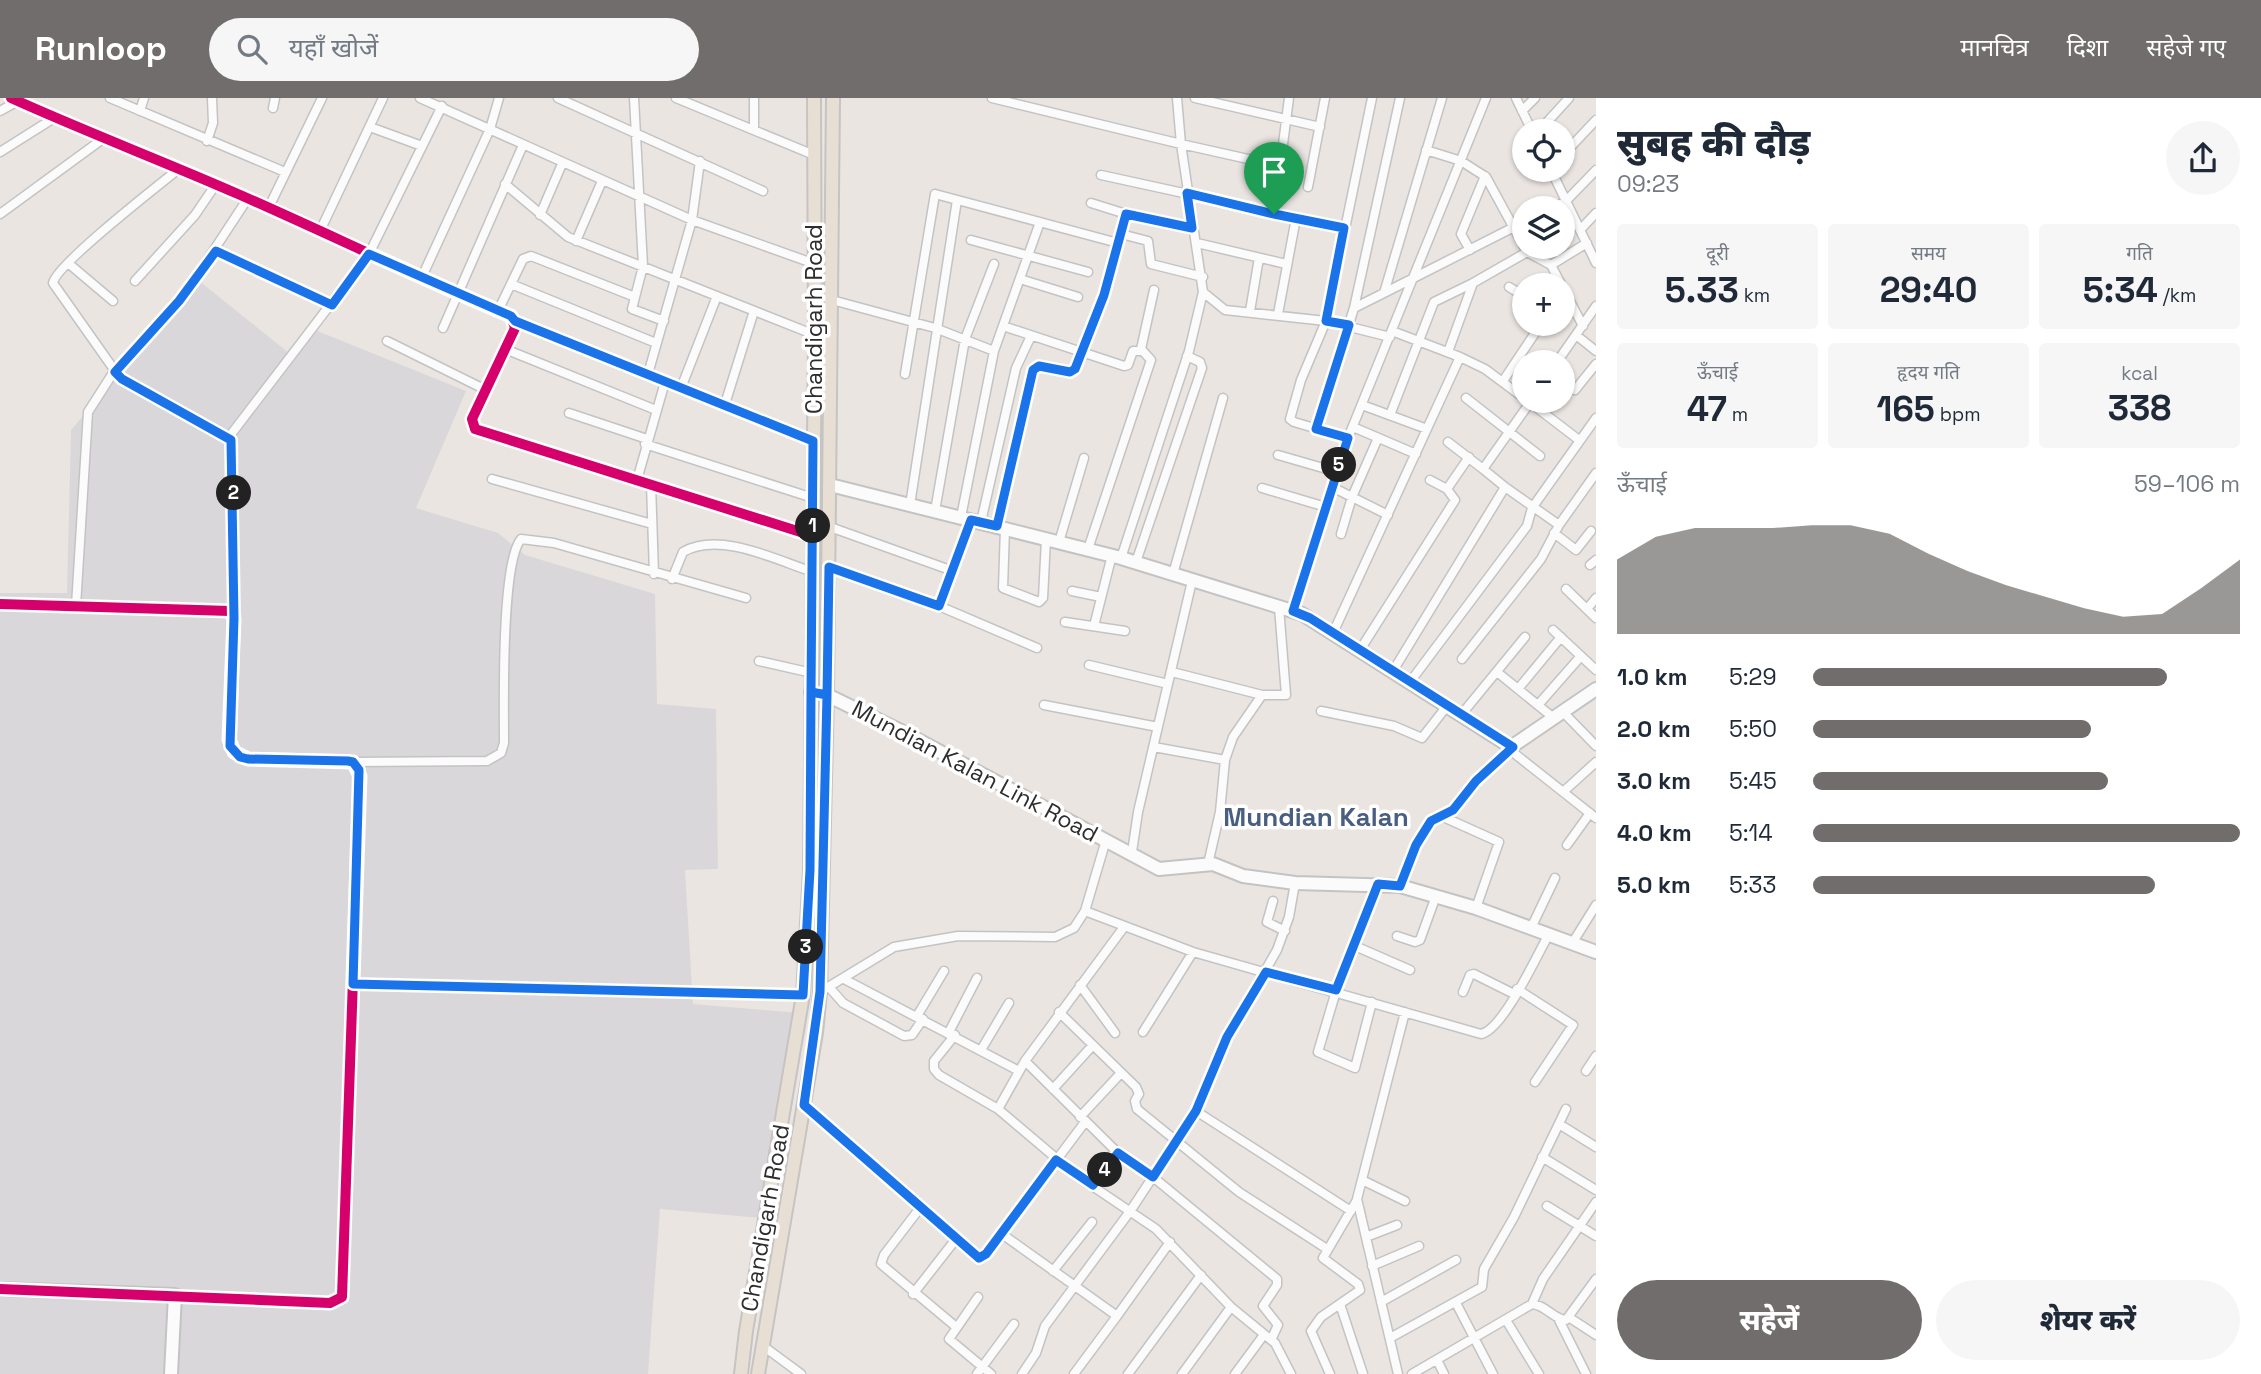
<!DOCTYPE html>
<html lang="hi">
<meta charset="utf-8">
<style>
:root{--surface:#fff;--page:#f6f6f7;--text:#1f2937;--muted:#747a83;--accent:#706d6c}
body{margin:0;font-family:"Space Grotesk","Noto Sans Devanagari",sans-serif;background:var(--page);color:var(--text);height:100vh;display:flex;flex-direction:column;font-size:26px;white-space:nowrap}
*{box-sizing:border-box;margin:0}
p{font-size:23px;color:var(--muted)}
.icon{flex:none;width:38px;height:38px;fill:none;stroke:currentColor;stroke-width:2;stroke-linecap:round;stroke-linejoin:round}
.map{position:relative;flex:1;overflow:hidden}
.sheet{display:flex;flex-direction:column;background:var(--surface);width:665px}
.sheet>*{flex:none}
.fabs{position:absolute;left:1512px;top:21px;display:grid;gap:14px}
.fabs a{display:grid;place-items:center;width:63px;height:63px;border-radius:50%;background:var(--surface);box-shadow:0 2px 5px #0004;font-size:35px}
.pin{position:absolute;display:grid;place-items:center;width:60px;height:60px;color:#fff;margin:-72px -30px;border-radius:50% 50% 50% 0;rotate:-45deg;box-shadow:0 0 7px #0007}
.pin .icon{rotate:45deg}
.km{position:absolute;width:35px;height:35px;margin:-18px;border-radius:50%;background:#222;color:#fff;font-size:19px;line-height:35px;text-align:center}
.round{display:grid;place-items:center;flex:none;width:74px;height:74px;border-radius:37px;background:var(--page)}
.summary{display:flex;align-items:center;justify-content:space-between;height:119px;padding:0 21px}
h1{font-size:38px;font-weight:800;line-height:52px}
.stats{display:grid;grid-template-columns:repeat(3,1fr);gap:10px;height:119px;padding:7px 21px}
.stats div{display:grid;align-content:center;border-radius:7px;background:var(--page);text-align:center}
.stats b{font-size:35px;font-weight:800}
.stats small{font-size:19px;font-weight:400}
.stats p{font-size:19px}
.chart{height:196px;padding:14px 21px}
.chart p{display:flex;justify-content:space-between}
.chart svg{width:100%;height:126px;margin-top:7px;fill:var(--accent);opacity:.7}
.action{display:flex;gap:14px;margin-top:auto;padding:14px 21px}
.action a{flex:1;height:80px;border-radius:42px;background:var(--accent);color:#fff;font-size:28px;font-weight:800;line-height:80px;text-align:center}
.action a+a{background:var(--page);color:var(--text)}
ul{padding:0 21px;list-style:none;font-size:23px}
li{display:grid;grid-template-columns:112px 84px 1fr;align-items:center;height:52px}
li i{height:18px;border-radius:9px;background:var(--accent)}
header{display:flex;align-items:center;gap:42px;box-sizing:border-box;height:98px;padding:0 35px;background:var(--accent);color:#fff}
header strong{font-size:33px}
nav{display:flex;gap:38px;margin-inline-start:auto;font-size:24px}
.search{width:490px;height:63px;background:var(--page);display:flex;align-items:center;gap:18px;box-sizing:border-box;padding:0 24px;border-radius:38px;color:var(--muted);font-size:26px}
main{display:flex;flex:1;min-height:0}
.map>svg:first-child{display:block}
</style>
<header>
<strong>Runloop</strong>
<div class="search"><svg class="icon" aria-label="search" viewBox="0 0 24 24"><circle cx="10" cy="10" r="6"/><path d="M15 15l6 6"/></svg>यहाँ खोजें</div>
<nav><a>मानचित्र</a><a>दिशा</a><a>सहेजे गए</a></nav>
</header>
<main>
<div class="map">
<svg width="1596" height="1276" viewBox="0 0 1596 1276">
<rect width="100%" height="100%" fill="#ebe5e2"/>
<path fill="#dad7da" d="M198,182L294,259L315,232L466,293L416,410L498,435L525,457L655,496L657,606L716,611L718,771L685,772L693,906L799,915L760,1120L660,1111L648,1276H0V495H67L71,332Z"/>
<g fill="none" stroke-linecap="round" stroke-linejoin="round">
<g stroke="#c4c3c4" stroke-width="11">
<path id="street" d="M11,0C86,34 163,63 238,96C329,136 419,180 511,218L515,230L472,321L475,331L813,438
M110,0L285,74
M420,0L692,122L815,166
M558,0L763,93
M634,0L643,168L632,211L664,223
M676,0L814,57
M992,0L1181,46L1203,194L1189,253L1121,460
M1177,0L1181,46L1279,68
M1195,0L1320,29
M1372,0L1326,223L1390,239
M1442,0L1384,195L1524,124
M1516,0L1532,33
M273,10L275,0
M0,13L18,3
M140,13L144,0
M1522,13L1535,0
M370,29L422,48
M754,31V0
M1539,33L1569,0
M207,43L213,25L212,0
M1426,52L1461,63L1486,79L1527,154L1473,185L1448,254
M0,54L54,20
M1563,57L1596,22
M180,70C160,86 55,168 53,185L120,280L231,342L234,387L233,515
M1551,72L1596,165
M1101,77L1344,130
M505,86L568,139L815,237
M1308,89L1325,0
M1091,105L1126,116
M269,109L322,0
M1551,110L1566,103L1596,72
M1274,115L1289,0
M0,116L104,40
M540,117L562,66
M1580,132L1596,115
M320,133L383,0
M1121,136L1148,143L1151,166L1203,179
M971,142L1088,174
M576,143L602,83
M1197,145L1286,166
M1470,152L1461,136L1485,78
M216,153L332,207
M1527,154L1551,167L1583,228
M68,165L113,203
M1551,167L1587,145
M421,181L490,31L499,0
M1020,181L1078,199
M135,183L195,117L216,86
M511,186L656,245
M1509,189L1524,198
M1203,194L1225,212L1326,223L1301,282L1290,321L1294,324L1348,340
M1384,195L1354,210L1400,0
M832,202L935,230L994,253
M498,213L523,161L531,158L635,199
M1250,213L1259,160
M1278,216L1296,120
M515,223L813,343
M1003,228L1124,268L1128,267L1133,253H1142
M443,230L523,47
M1576,237L1596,253
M387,243L486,292
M505,251L656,312
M1460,259L1485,271L1524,300
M1557,264L1596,208
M648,276L692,122L700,63
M905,276L935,96L1118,145
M1503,283L1541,226
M1563,285L1575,292L1596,266
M681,290L717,198
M1466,300L1540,358
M1528,303L1579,342
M725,306L754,213
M1362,307L1427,331
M569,315L647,341
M1390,317L1434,204L1473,185
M1353,329L1416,356
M1316,331L1354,210
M229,339L369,156L442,8
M1448,344L1483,371
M645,346L813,400
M1278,357L1337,374
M492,381L652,426
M637,382L665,284
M651,386L654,476
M1332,389L1388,417
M1505,389L1559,427
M1262,390L1326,409
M1447,391L1469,359
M910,407L957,102
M935,413L965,241L994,166
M961,419L994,253L1040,124
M981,424L1016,270L1031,238
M997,428L1033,272L1039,268L1070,273L1075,271L1104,197L1126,116L1192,130
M830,429L953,473
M1005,430L1003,490L1039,504L1043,500L1046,441
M1554,435L1576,452L1591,433
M1341,436L1352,399L1378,340
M1059,444L1084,360
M1088,451L1151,262L1141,251L1154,192
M1136,464L1202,270L1200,264L1187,258
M1590,467L1596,462
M829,469L939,508L1037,550
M1173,476L1223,300
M672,481L683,454C720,433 776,462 813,474
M1566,491L1596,520
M1072,493L1101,499
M0,506L230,513L234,521L229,641L234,654L248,661L353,664L359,672L342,1199L330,1205L175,1197
M76,508L88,314L113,275L185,196L248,100
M939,508L971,422
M1587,511L1596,500
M1293,513L1348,340L1486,0
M1065,524L1125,533
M1094,528L1112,457
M1553,532L1596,572
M1333,535L1460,259L1392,233
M1360,552L1455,402L1447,391L1430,382
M1462,561L1541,461L1559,427L1596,375
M759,563L812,575
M1089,567L1168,586
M1393,573L1505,389L1483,371L1531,303
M1172,574L1262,597H1286L1279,509
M1497,574L1555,621
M1410,584L1527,428L1532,410L1596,320
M1518,591L1561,539
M1044,607L1158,629
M1538,607L1581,558
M1321,613L1394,628L1422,640L1447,608
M1563,614L1596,648
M1461,617L1525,539
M1154,649L1225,662
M1510,652L1596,720
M353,664L487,663L501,655L504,645C504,607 501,465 521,441L554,445L746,500
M1563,694L1596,664
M1441,718L1499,744L1476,810
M1106,742L1085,813L1193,854L1481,936C1503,932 1537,857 1549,836
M1567,747L1590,715
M1132,754L1138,714L1192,483
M1208,766L1220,714L1225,662L1233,639L1262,597
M1400,788L1416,747L1431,723L1453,712L1476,683L1513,649
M1273,803L1267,824L1285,833
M1531,830L1555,780
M1397,838L1415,844L1420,842L1436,798
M1573,844L1596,807
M1355,848L1410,872
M844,881L1019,973
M353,886L803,897
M1080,887L1115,935
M829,889L843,905L904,938L912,937L923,921
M1517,891L1573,927L1535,984
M820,894L894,849L958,838L1055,839L1074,830L1085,813
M1463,894L1470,877L1474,876L1514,896
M1372,904L1355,970L1318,954L1336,893L1378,786
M1059,914L1136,989L1139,996L1135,1003L1137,1011L1239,1094L1327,1151
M917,918L944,873
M949,934L977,880
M1143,934L1193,854
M955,937L934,963V971L939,977L998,1011L1076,1077L1156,1131L1231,1209L1275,1245L1291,1276
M981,952L1009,905
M1025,963L1118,1055L1153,1079L1277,1181V1187L1263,1208L1278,1227L1271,1242
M1586,973L1596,958
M1053,991L1093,947
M804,1007L979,1160L986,1156L1085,1024
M998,1011L1025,963L1124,829
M1196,1013L1351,1113
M1080,1019L1121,975
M1559,1026L1596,1049
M1542,1059L1596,1092
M1362,1082L1405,1103
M1092,1087L1118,1055
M1547,1108L1596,1138
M920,1110L884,1157L881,1166L955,1228
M1002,1136L1117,1218L1170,1144
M1366,1139L1397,1127
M1372,1168L1419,1148
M1053,1173L1092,1124
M913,1196L956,1141
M978,1199L949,1241L991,1276
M1381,1204L1456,1162
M1456,1205L1493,1276
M1340,1206L1363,1276
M1532,1206L1543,1181L1596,1104
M1558,1220L1586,1276
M1570,1220L1596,1237
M1506,1222L1539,1276
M1390,1240L1482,1189L1484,1171L1514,1119L1566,1011
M763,1248L801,1276
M1437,1262L1444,1276
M977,1276L1014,1226
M1022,1276L1036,1255L1045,1228L1131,1112L1196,1013L1227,939L1277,852L1289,819L1295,785
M1074,1276L1117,1218
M1128,1276L1201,1177
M1182,1276L1231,1209
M1235,1276L1263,1238
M1330,1276L1311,1233L1321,1219L1360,1192L1358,1186L1323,1160L1357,1102
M1398,1276L1357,1101L1405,914
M1412,1276L1532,1206C1546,1207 1553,1221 1566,1222L1596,1181"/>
</g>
<g stroke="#c4c3c4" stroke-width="16">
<path id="secondary" d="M830,387L1121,460L1302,516L1511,649L1596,591
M811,594L827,597L907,636L1159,771L1213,766L1243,778L1295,785L1400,788L1476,810L1596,854
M0,1191L175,1197L171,1276"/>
</g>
<g stroke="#c6c3c3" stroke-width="16">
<path id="primary" d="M741,1276L746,1233L803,897L810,772L815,237L814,0
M758,1276L816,935L820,894L827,597L833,0"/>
</g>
<use href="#street" stroke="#fcfbfb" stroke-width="8"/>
<use href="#secondary" stroke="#fcfbfb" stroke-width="12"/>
<use href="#primary" stroke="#e8dfd4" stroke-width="12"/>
<g stroke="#fff" stroke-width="15">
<path id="cycleway" d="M11,0C86,34 163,63 238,96C329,136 419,180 511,218L515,230L472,321L475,331L813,438
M0,506L230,513L234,521L229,641L234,654L248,661L353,664L360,678L342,1199L330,1205L0,1191"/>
</g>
<use href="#cycleway" stroke="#d6006c" stroke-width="10"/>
</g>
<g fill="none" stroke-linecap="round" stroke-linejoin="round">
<g stroke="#fff" stroke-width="14">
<path id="route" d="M1274,116L1187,95L1192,130L1126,116L1104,197L1075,271L1070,274L1039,268L1033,272L997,428L971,422L939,508L829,469L827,597L811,594L813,343L515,223L511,218L369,156L332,207L216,153L179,203L115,274L122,281L231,342L234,520L230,648L240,659L248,661L348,663L353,664L359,672L353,886L803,897L810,772L811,594L827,597L820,894L804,1007L979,1160L986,1156L1056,1062L1093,1087L1118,1055L1153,1079L1196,1013L1227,939L1266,874L1336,892L1378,786L1400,788L1416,747L1431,723L1453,712L1476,683L1513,649L1310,520L1293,513L1348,340L1316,331L1349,227L1326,223L1344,130L1274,116"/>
</g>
<use href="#route" stroke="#1a73e8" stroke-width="9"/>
</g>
<g text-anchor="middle" stroke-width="7" stroke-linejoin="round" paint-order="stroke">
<g font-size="23" fill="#2d2d2d" stroke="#fff">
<text transform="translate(814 221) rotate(-90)" y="8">Chandigarh Road</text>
<text transform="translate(975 673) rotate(28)" y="8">Mundian Kalan Link Road</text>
<text transform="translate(765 1120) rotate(-80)" y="8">Chandigarh Road</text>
</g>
<g font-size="26" font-weight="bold" fill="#495f81" stroke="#fff">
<text x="1316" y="728">Mundian Kalan</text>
</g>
</g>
</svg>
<div class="fabs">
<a><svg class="icon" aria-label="locate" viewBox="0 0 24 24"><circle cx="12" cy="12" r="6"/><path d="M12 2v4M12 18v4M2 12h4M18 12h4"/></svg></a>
<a><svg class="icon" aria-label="layers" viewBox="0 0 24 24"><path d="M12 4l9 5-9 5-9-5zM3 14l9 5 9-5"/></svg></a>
<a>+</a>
<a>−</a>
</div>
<div class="pin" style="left:1274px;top:116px;background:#1e9e55"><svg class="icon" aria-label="arrive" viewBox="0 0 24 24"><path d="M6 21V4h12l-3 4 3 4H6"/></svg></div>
<b class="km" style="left:813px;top:428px">1</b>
<b class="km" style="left:234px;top:395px">2</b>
<b class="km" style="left:806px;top:849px">3</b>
<b class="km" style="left:1105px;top:1072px">4</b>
<b class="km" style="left:1339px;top:367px">5</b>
</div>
<section class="sheet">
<div class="summary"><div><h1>सुबह की दौड़</h1><p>09:23</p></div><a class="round"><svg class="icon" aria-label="share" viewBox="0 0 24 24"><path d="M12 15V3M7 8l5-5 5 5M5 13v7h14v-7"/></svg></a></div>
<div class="stats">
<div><p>दूरी</p><b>5.33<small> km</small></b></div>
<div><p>समय</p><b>29:40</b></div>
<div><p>गति</p><b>5:34<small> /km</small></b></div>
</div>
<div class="stats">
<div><p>ऊँचाई</p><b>47<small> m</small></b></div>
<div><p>हृदय गति</p><b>165<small> bpm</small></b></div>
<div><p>kcal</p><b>338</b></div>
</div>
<div class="chart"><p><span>ऊँचाई</span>59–106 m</p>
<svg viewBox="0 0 160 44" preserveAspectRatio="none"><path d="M0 44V18L10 10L20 7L30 7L40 7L50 6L60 6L70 9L80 16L90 22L100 27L110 31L120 35L130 38L140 37L150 28L160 18V44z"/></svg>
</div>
<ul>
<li><b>1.0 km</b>5:29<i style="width:83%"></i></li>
<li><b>2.0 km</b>5:50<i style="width:65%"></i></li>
<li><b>3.0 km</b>5:45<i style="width:69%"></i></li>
<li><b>4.0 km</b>5:14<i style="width:100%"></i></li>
<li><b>5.0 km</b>5:33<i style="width:80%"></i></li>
</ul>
<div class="action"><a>सहेजें</a><a>शेयर करें</a></div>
</section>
</main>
